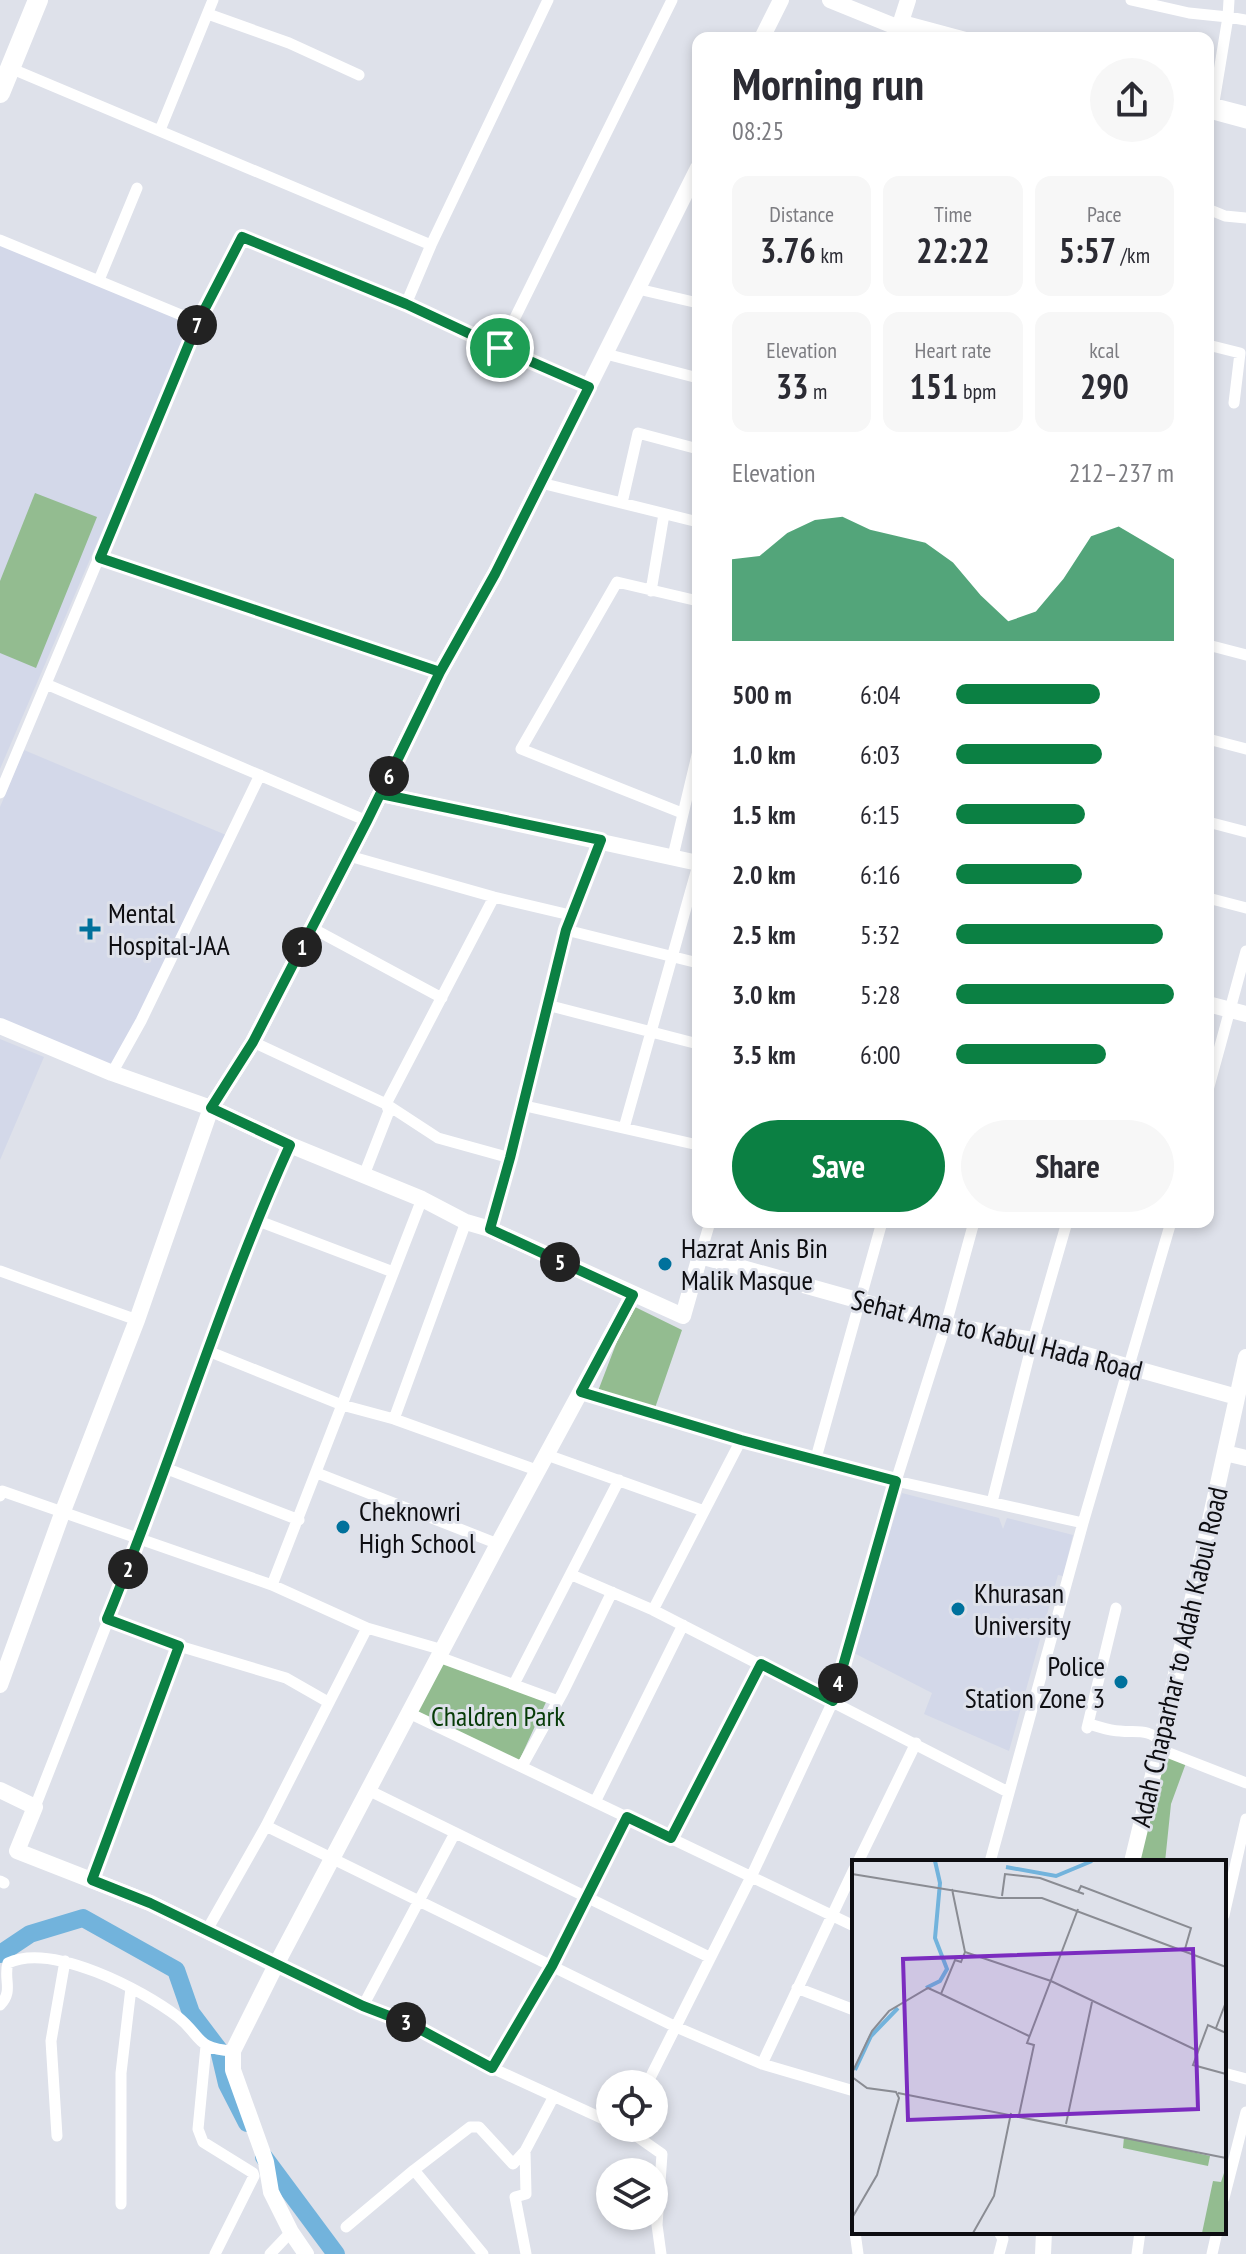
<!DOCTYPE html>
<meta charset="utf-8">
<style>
:root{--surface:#fff;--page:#f7f7f7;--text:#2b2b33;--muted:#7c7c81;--accent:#0b8043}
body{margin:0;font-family:"PT Sans Narrow",sans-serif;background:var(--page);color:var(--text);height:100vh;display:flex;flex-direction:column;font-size:30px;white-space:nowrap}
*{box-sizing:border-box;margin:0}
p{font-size:26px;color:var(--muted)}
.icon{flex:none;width:44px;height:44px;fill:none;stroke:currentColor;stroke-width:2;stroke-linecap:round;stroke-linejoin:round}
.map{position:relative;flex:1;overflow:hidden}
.panel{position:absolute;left:692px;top:32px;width:522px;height:1196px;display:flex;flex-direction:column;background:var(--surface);border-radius:16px;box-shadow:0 4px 12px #0003}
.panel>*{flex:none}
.fabs{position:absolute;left:596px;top:2070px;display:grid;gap:16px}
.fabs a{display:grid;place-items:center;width:72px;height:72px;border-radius:50%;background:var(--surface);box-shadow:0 4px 12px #0003;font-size:40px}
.pin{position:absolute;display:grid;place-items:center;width:68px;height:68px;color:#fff;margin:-34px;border:4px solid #fff;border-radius:50%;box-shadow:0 2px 8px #0007}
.km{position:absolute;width:40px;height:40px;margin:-20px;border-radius:50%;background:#222;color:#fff;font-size:22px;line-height:40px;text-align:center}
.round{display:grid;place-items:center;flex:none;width:84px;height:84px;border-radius:42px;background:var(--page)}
.summary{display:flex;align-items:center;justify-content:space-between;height:136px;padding:0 40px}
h1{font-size:44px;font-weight:700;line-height:60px}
.figures{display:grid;grid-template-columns:repeat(3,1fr);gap:12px;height:136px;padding:8px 40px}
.figures div{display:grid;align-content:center;border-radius:16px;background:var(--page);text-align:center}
.figures b{font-size:34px;font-weight:700}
.figures small{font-size:22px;font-weight:400}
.figures p{font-size:22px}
.chart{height:224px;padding:16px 40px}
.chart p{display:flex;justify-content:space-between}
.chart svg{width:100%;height:144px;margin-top:8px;fill:var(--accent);opacity:.7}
.action{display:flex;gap:16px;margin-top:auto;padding:16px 40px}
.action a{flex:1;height:92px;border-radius:48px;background:var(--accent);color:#fff;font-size:32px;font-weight:700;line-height:92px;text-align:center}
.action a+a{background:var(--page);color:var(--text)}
ul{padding:0 40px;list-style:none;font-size:26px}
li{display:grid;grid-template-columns:128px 96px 1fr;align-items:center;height:60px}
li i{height:20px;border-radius:10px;background:var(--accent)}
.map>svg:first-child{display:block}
</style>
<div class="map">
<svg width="1246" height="2254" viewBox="0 0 1246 2254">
<rect width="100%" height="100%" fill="#dee1ea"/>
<path fill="#d3d8e9" d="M0,243L191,324L0,769Z
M24,750L226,835L112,1073L0,1024V807Z
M0,1039L44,1057L0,1160Z
M902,1493L999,1518L1003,1529L1007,1518L1073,1535L1063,1576L1058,1575L1009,1751L924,1714L932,1693L852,1652Z"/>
<path fill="#93bc90" d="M35,493L97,517L36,668L0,653V581Z
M631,1305L682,1330L655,1408L598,1391Z
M444,1662L547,1700L519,1761L415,1713Z
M1164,1755L1186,1763L1171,1804L1165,1862H1137Z"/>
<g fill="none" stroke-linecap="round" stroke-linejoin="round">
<path stroke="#72b3dc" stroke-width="18" d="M0,1954L30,1934L83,1918L176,1970L191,2013L219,2050L227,2084L247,2123
M264,2157L336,2254"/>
<path stroke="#fff" stroke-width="11" d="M1131,0L1189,13L1228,17L1212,114
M1229,0L1228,17L1246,20
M208,14L289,43L359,75
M901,20L968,38
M899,28L929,38
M10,68L431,245
M1208,102L1246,112
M1209,113L1246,123
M160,130L213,0
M1208,209L1225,216L1246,218
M0,240L198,322
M99,280L137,188
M638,289L698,303
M406,304L431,245L548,0
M1208,345L1240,353L1234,403
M500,348L672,0
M606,354L698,378
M541,483L698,522
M622,503L638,433L698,449
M100,558L440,672
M651,591L664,514
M1208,645L1246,655
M46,684L367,821
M1208,739L1246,749
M0,793L198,322L242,237L406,304L589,387
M682,813L521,749L617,582L698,601
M1208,822L1246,832
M349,856L494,897L570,915
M673,856L698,751
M1208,898L1246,908
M312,928L442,998
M566,930L698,963
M547,1005L698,1044
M253,1042L386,1104L438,1138L510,1158
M112,1073L141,1021L260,775
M1208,1090L1246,951
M521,1105L698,1145
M624,1128L698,865
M364,1175L389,1111L386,1104L494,897
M256,1220L393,1272
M490,1229L510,1158L566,930L601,840
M700,1256L710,1222
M0,1271L137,1320
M208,1351L342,1405L394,1419L539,1471
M581,1392L741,1440L896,1481L1083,1523
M394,1419L466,1222
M547,1455L704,1511
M816,1458L882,1222
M165,1468L299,1520
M317,1473L498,1544
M0,1496L2,1491L272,1585L367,1628L443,1650
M992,1502L1033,1340L1067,1222
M572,1575L653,1610L1008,1792
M272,1585L422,1199
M653,1610L741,1440
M107,1619L179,1646L286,1678L328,1702
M439,1657L558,1701
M514,1684L619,1480
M409,1713L854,1926
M1088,1724C1098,1726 1109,1731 1120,1731C1136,1733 1149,1728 1161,1742
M1087,1728L1116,1608
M1159,1749L1246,1783
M522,1766L563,1692L612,1592
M368,1790L709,1957
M595,1802L683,1625
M35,1807L140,1539L256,1220L290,1145
M266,1826L676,2027L762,2064L854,2091
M671,1838L761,1664
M858,1862L916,1743
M990,1862L1083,1523L1171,1222
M92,1880L179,1646
M0,1881L4,1883
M1224,1915L1246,1819
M207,1930L266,1826L367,1628
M276,1965L363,2006L410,2024L492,2068L610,2122
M797,1988L854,2010
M0,2005C14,1991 3,1979 8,1963C52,1942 143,1990 178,2017C202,2036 195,2049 233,2051
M363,2006L455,1833
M206,2046L198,2129L203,2142L253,2173L254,2176L215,2254
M762,2064L854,1869
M492,2068L552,1966L627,1817
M1224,2073L1246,2079
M647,2084L751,1877L833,1701L896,1481L948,1317L974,1222
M625,2128L662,2154L657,2225L661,2254
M57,2136L51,2041L65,1961
M525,2151L526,2194L515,2197L526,2254
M414,2170L483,2254
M1224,2198L1246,2112
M121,2204V2073L131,1988
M346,2227L414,2170L470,2127H479L513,2164L525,2151L554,2096
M855,2232L858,2254
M270,2254L291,2232
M999,2254L1003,2239L999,2232
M1137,2254L1140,2232
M1212,2254L1217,2232"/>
<path stroke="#fff" stroke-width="16" d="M830,0L899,28L908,0
M762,38L781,0
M381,794L698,863
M1208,1004L1246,1014
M0,1026L112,1073L211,1108L290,1145L422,1199L466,1222L490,1229L683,1316L700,1256L946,1325L1033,1340L1237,1397
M1225,1453L1246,1458
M0,1685L63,1511L137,1320L211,1108L253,1042L367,821L440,672L495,574L698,168
M0,1790L35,1807L17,1851L150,1903L276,1965L233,2051V2070L266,2162L271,2192L291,2232L306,2254
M1132,1862L1161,1742L1246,1357
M276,1965L498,1544L633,1295
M1043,2254L1044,2232"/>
<path stroke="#fff" stroke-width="20" d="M0,93L38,0"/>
</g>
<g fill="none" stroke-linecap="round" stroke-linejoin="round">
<g stroke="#fff" stroke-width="16">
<path id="route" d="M500,348L589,387L495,574L440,672L367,821L253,1042L211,1108L290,1145C220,1299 172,1462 107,1619L179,1646L92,1880L150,1903L363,2006L410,2024L492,2068L552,1966L627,1817L671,1838L761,1664L833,1701L896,1481L741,1440L581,1392L633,1295L490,1229L510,1158L566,930L601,840L381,794L440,672L100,558L198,322L242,237L406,304L500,348"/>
</g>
<use href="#route" stroke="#0b8043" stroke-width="10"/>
</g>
<g fill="#00719c" stroke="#dee1ea" stroke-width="3">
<path d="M86 917h8v8h8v8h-8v8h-8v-8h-8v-8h8z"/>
<circle cx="665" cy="1264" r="8"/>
<circle cx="343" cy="1527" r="8"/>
<circle cx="958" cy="1609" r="8"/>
<circle cx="1121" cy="1682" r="8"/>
</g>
<g text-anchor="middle" stroke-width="6" stroke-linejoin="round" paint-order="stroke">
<g font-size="28" fill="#0d0d11" stroke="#dee1ea" text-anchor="start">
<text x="108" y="923">Mental<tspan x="108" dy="32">Hospital-JAA</tspan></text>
<text x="681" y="1258">Hazrat Anis Bin<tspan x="681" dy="32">Malik Masque</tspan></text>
<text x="359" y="1521">Cheknowri<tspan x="359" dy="32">High School</tspan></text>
<text x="974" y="1603">Khurasan<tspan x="974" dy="32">University</tspan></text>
<text x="1105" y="1676" text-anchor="end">Police<tspan x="1105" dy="32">Station Zone 3</tspan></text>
</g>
<g font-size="28" fill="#0d0d11" stroke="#dee1ea">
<text transform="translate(997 1335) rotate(14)" y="10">Sehat Ama to Kabul Hada Road</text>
<text transform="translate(1179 1657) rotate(-77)" y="10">Adah Chaparhar to Adah Kabul Road</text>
</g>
<g font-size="28" fill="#063b07" stroke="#dee1ea">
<text x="498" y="1726">Chaldren Park</text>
</g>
</g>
<g transform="translate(852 1860)">
<rect width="374" height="374" fill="#dee1ea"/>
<path d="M272,277L358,296L356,306L271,288ZM372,313L374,373H350L361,321L369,322Z" fill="#93bc90"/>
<path fill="none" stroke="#72b3dc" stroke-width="4" d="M154,7L204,16L240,1M74,128L88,121L95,109L83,78L88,23L83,1M3,210L19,176L46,148"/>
<path fill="none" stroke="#8a8c93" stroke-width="2" d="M0,14L147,38H190L374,107M100,29L113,92L199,121L346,191M226,32L229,26L339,68L333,89M150,36L153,14L188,18L232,34M89,134L177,176M364,168L374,142M374,173L356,165L341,205L374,214M0,213L20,171L37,151L76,128L89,134L103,100L109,102L113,92M0,217L15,228L44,232L47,238L25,315L0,358M46,233L374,298M167,255L182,185L175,183L226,49M214,264L240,142M121,373L142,336L159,253"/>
<path fill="#7b2cbf" fill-opacity="0.15" stroke="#7b2cbf" stroke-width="4" d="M341,89L346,249L56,260L51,99Z"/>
<rect width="374" height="374" fill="none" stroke="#0d0d11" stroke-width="4"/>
</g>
</svg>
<div class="fabs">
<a><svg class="icon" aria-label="locate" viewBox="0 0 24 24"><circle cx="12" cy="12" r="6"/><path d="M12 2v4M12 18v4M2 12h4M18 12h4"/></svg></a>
<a><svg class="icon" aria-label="layers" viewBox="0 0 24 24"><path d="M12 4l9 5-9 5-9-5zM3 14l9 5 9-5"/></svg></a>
</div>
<div class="pin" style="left:500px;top:348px;background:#1e9e55"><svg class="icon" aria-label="arrive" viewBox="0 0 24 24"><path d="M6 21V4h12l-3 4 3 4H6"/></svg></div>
<b class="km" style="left:302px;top:947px">1</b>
<b class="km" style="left:128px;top:1569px">2</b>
<b class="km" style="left:406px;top:2022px">3</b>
<b class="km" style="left:838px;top:1683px">4</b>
<b class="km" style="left:560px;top:1262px">5</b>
<b class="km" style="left:389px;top:776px">6</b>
<b class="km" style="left:197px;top:325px">7</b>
<section class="panel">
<div class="summary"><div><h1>Morning run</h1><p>08:25</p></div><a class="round"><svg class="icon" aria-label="share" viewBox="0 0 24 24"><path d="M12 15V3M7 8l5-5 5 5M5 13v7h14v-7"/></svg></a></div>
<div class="figures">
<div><p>Distance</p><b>3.76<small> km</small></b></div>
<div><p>Time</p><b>22:22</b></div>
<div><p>Pace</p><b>5:57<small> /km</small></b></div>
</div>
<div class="figures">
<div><p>Elevation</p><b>33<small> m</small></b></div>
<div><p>Heart rate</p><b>151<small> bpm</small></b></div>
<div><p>kcal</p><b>290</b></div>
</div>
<div class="chart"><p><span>Elevation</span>212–237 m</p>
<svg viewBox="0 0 160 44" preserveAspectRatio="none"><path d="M0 44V19L10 18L20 11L30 7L40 6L50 10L60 12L70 14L80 20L90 30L100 38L110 35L120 25L130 12L140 9L150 14L160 19V44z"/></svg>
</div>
<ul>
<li><b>500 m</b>6:04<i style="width:66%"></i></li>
<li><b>1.0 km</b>6:03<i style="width:67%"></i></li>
<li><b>1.5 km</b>6:15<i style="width:59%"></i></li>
<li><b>2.0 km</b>6:16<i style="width:58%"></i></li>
<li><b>2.5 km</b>5:32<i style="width:95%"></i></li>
<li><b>3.0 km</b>5:28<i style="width:100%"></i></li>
<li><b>3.5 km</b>6:00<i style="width:69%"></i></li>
</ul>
<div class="action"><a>Save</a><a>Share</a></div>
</section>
</div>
